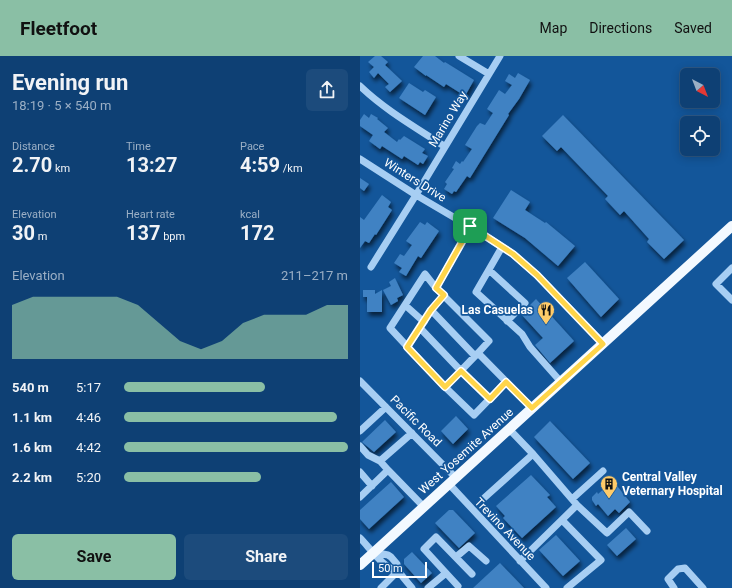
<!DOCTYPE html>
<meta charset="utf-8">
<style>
:root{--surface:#0e4074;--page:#1c4b7c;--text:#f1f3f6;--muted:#9bafc5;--line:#2e5986;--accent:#8abfa5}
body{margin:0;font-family:Roboto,sans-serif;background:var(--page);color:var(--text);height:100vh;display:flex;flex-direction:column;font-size:15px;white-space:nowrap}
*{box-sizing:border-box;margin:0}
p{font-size:13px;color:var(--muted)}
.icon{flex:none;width:22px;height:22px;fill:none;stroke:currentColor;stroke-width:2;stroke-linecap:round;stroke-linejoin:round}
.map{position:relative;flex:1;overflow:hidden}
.details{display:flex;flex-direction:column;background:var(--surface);width:360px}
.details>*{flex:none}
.needle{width:26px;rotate:138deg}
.controls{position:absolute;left:320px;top:12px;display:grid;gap:8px}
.controls a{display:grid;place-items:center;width:40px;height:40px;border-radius:6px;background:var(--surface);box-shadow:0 2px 10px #0003,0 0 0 1px var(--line);font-size:20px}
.scale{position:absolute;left:12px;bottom:10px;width:55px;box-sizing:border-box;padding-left:4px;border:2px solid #fff;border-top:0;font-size:11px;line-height:14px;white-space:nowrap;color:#fff;-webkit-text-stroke:3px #13569a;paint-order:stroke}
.pin{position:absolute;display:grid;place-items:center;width:34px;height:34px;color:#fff;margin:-17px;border-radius:8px;box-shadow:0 2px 6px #0006}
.round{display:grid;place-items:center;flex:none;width:42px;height:42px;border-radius:6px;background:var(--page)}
.headline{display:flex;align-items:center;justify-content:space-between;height:68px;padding:0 12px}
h1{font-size:22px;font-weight:700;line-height:30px}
.metrics{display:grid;grid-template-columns:repeat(3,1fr);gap:6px;height:68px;padding:4px 12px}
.metrics div{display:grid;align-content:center}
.metrics b{font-size:20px;font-weight:700}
.metrics small{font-size:11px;font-weight:400}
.metrics p{font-size:11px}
.chart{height:112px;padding:8px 12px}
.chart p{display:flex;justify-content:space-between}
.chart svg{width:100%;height:72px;margin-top:4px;fill:var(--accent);opacity:.7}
.action{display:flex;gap:8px;margin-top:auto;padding:8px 12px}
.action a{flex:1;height:46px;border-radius:6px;background:var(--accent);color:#111;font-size:16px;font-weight:700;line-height:46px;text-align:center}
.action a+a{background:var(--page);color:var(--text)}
ul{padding:0 12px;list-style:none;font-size:13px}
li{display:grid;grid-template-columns:64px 48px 1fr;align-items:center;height:30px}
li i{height:10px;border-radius:5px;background:var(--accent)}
header{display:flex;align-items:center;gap:24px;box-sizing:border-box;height:56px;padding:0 20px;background:var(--accent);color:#111}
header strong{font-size:19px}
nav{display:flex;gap:22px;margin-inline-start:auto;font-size:14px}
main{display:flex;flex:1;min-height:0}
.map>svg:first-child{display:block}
</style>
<header>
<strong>Fleetfoot</strong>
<nav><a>Map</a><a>Directions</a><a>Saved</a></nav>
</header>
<main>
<section class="details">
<div class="headline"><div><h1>Evening run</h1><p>18:19 · 5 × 540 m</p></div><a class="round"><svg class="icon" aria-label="share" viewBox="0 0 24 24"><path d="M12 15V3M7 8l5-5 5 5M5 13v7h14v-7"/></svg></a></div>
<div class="metrics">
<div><p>Distance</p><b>2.70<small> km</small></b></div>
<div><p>Time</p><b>13:27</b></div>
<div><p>Pace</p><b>4:59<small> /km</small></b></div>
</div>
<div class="metrics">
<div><p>Elevation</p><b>30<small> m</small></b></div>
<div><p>Heart rate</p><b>137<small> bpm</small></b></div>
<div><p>kcal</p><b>172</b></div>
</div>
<div class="chart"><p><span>Elevation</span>211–217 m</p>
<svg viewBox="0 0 160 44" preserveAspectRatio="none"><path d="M0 44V11L10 6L20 6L30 6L40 6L50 6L60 11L70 22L80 33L90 38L100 33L110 22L120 17L130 17L140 17L150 11L160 11V44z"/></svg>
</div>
<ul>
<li><b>540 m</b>5:17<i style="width:63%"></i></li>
<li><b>1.1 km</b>4:46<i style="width:95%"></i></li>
<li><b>1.6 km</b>4:42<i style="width:100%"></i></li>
<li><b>2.2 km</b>5:20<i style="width:61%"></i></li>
</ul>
<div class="action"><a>Save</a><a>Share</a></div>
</section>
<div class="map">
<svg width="372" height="532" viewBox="0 0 372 532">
<defs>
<filter id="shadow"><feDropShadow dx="2" dy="4" stdDeviation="2" flood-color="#0009"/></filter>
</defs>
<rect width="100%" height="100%" fill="#13569a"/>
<path fill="#4082c3" filter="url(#shadow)" d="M15,0H21L28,6L25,9L42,25L30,36L25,31L29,28L18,17L14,22L9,16L14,11L8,6Z
M63,0H75L84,7L85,6L114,24L105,40L86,28L84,31L66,19V20L54,11Z
M158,17L170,24L159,43L148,58L149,59L110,122L107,120L96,136L94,135L92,138L84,133L87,128L85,126L94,113L92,112L96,105L100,108L102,105L103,106L112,93L105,89L117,70L120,67L125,69L133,57L127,53L139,34L145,38L152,29L145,25L149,18L155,22Z
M49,27L63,36L65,34L76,41L65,59L39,42Z
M4,58L9,62L11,58L18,62L17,63L28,72L24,76L37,86L39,83L40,84L44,80L65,93L62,97L68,100L63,108L60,106L58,109L44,100L42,103L22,90L20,93L9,85L13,79L0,70V64Z
M203,59L324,184L304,203L287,186L289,183L264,155L260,159L245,143L248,140L201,91L197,95L182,80Z
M0,122L9,128L4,135L0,132Z
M151,134L170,146L165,154L185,167L186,166L215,190L198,210L165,182L133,162Z
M22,139L31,146L28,151L32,154L16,179L15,178L9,187L5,185L0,192V161L4,164Z
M60,166L65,169L67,166L79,175L61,202L58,200L46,220L39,216L42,212L34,207L40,198L44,200L52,189L46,185Z
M225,206L259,243L241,261L207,222Z
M35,222L43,239L37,242L38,245L31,249L23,234L31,230L29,226Z
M3,234H15V238L22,234V256H7V241H3Z
M176,243L214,285L190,307L175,289L183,282L161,258Z
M96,360L108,373L93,388L81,375Z
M25,364L36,376L14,396L2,386Z
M190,365L230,407L213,423L174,381Z
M171,419L190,439L187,441L196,451L162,482L143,462L145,460L136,450Z
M253,425L270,446L259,457L255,453L248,460L238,448L236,450L232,444V441L237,436L238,438Z
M31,426L44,441L9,473L0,463V454Z
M89,454H93L115,477L99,492L75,467Z
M266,472L276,483L257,500L247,489Z
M196,479L220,505L203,520L179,494Z
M52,496L72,517L61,527L44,508V503Z
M140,507L164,532H113Z"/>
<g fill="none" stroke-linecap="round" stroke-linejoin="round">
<path stroke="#a7cef3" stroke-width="7" d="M99,0L129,18
M0,30C25,54 55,71 84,90
M0,103L56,139L124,179L153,198L177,219L243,287
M110,170L102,186L76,232L129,285L118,297L172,352
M142,191L116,236L162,278L170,291L201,326
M11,211L56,139L140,0
M372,212L356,228L372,244
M129,214L165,247L147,265
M76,232L65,218L30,272L85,331L118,297
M84,239L71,254L115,300
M45,249L64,266
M71,254L60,272L101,315L130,343
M47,291L60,272
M0,325L96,422
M85,331L114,359L146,326
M149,373L173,398
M0,375L26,351
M0,390L8,399L20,405
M28,414L64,451
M0,416L12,430
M89,428L186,532
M0,441L28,414L20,405L52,377
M123,443L173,398L217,449
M212,443L243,415
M202,464L241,504L207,532
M0,482C10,492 24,513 38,515
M13,496L28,499L31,501L37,508L38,515L52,532
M96,501L109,490L126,505
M160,505L217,449L247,477L269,456L287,475
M86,517L98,530
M21,532L38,515
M68,532L86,517L64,493L76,481L112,518
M314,532L308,523L318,513L325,512L343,532"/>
<path stroke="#f3f9ff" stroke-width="10" d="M0,509L372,170"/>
</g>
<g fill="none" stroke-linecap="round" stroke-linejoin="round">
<g stroke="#fff" stroke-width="8">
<path id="route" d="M110,170L153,198L177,219L243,288L172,352L146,326L130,343L101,315L85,331L47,291L71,254L84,239L76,232L102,186Z"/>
</g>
<use href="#route" stroke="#ffd54a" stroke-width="5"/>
</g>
<defs>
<g id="restaurant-pin" transform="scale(0.9)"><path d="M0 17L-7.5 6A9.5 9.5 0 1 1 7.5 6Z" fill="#ffcb69" stroke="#13569a"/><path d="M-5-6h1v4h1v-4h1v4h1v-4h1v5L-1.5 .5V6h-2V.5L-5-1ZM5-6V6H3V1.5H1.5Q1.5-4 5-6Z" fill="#111"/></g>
<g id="building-pin" transform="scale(0.9)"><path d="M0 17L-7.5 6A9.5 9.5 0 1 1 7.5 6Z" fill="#ffcb69" stroke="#13569a"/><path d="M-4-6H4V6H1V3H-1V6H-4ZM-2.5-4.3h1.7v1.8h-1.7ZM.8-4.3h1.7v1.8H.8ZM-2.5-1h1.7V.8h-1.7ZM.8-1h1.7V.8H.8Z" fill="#111"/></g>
</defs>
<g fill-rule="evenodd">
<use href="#restaurant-pin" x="186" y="254"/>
<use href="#building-pin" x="249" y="428"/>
</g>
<g text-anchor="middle" stroke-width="3.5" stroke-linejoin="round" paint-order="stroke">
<g font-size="12" fill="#fff" stroke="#13569a">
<text transform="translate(88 63) rotate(-59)" y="4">Marino Way</text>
<text transform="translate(55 124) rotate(32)" y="4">Winters Drive</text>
<text transform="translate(56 365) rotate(45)" y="4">Pacific Road</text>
<text transform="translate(106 395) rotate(-42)" y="4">West Yosemite Avenue</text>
<text transform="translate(145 473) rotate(46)" y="4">Trevino Avenue</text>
</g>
<g font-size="12" font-weight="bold" fill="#fff" stroke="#13569a" text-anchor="end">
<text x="173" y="258">Las Casuelas</text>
<text x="262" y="425" text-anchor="start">Central Valley<tspan x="262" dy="14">Veternary Hospital</tspan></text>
</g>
</g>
</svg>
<div class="controls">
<a><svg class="needle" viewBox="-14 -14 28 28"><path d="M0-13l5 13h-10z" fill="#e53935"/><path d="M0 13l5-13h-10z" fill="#9bafc5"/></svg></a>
<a><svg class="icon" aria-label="locate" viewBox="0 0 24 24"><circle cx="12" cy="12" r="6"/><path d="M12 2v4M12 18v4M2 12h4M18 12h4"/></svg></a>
</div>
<div class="scale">50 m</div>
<div class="pin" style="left:110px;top:170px;background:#1e9e55"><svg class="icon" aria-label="arrive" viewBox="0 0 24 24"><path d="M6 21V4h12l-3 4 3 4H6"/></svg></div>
</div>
</main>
